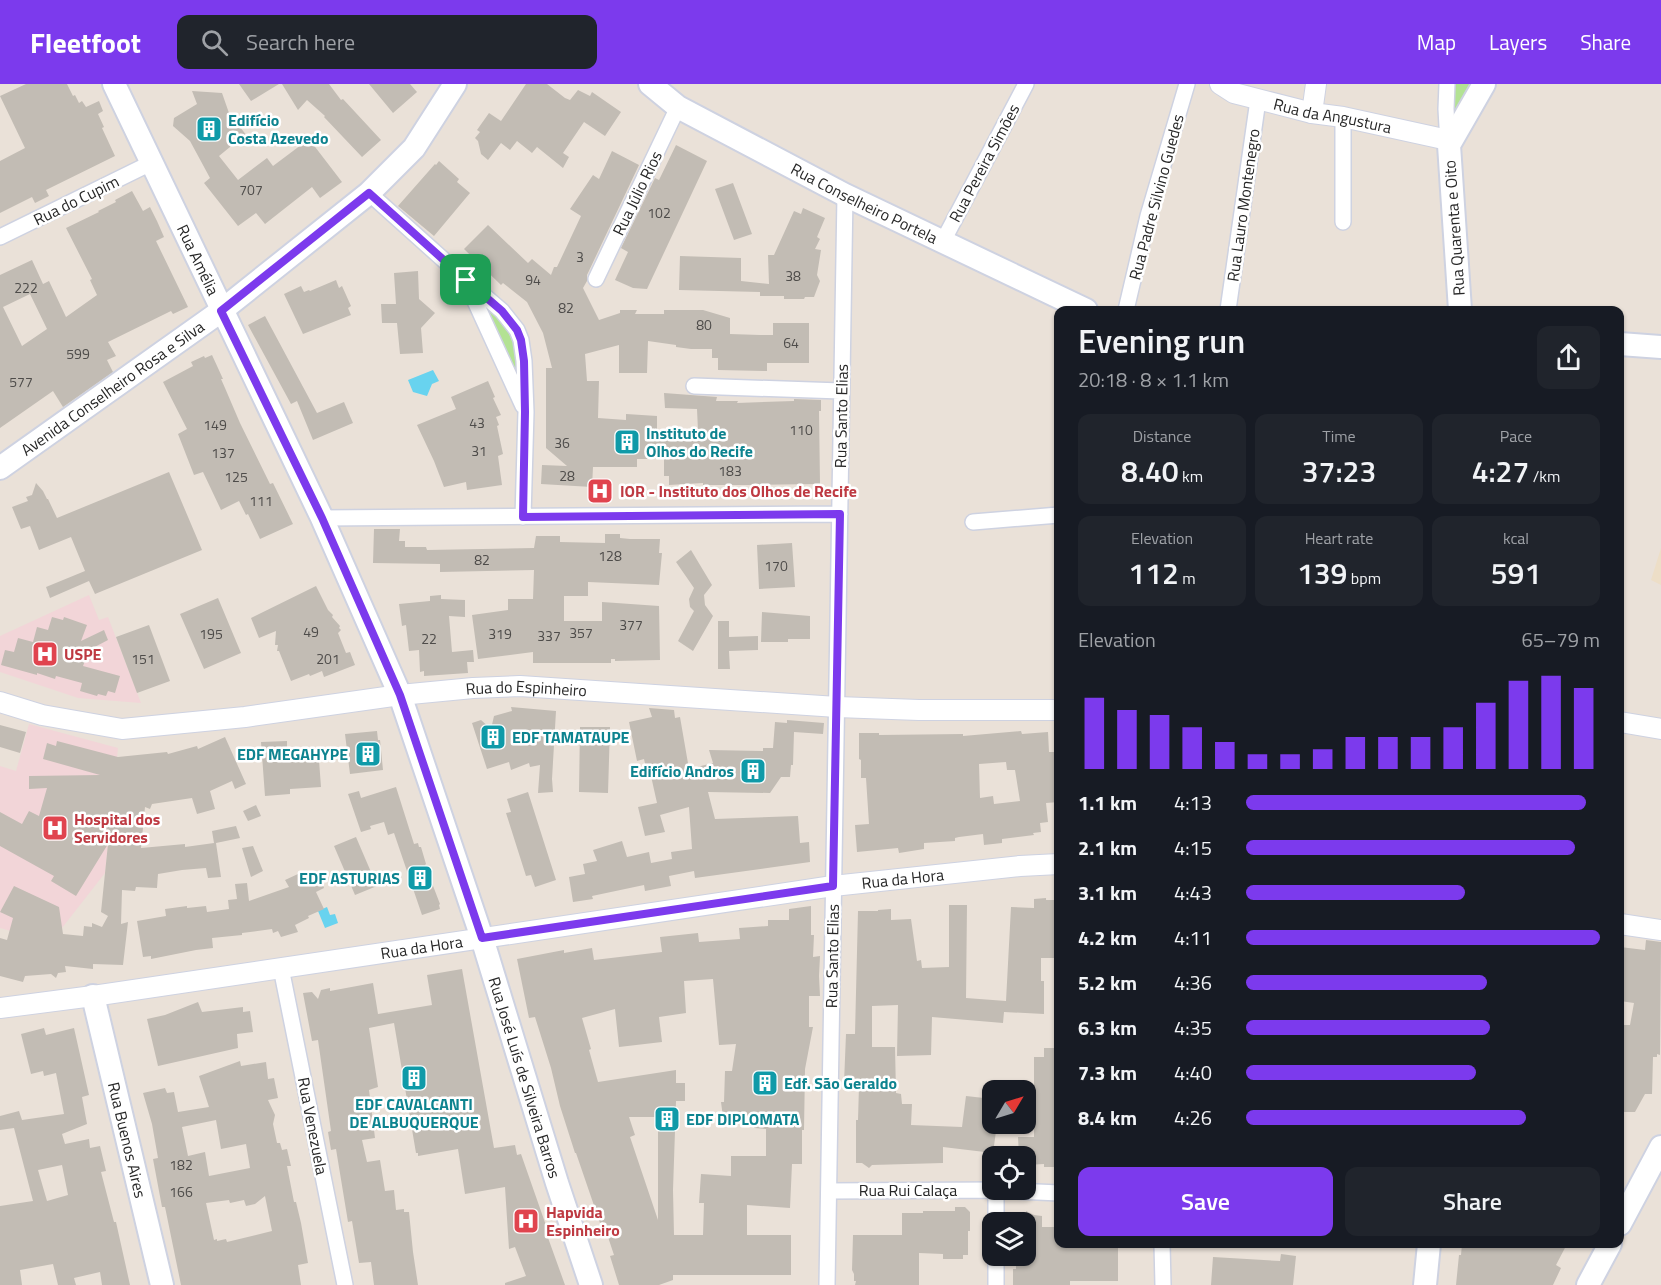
<!DOCTYPE html>
<meta charset="utf-8">
<style>
:root{--surface:#171b24;--page:#20242c;--text:#f1f3f6;--muted:#9ea1a6;--accent:#7c3aed}
body{margin:0;font-family:"Titillium Web",sans-serif;background:var(--page);color:var(--text);height:100vh;display:flex;flex-direction:column;font-size:22px;white-space:nowrap}
*{box-sizing:border-box;margin:0}
p{font-size:20px;color:var(--muted)}
.icon{flex:none;width:33px;height:33px;fill:none;stroke:currentColor;stroke-width:2;stroke-linecap:round;stroke-linejoin:round}
.map{position:relative;flex:1;overflow:hidden}
.details{position:absolute;left:1054px;top:222px;width:570px;height:942px;display:flex;flex-direction:column;background:var(--surface);border-radius:12px;box-shadow:0 2px 4px #0004}
.details>*{flex:none}
.needle{width:39px;rotate:52deg}
.tools{position:absolute;left:982px;top:996px;display:grid;gap:12px}
.tools a{display:grid;place-items:center;width:54px;height:54px;border-radius:12px;background:var(--surface);box-shadow:0 2px 4px #0004;font-size:30px}
.pin{position:absolute;display:grid;place-items:center;width:51px;height:51px;color:#fff;margin:-26px;border-radius:12px;box-shadow:0 3px 9px #0006}
.round{display:grid;place-items:center;flex:none;width:63px;height:63px;border-radius:12px;background:var(--page)}
.summary{display:flex;align-items:center;justify-content:space-between;height:102px;padding:0 24px}
h1{font-size:33px;font-weight:600;line-height:45px}
.stats{display:grid;grid-template-columns:repeat(3,1fr);gap:9px;height:102px;padding:6px 24px}
.stats div{display:grid;align-content:center;border-radius:12px;background:var(--page);text-align:center}
.stats b{font-size:30px;font-weight:600}
.stats small{font-size:16px;font-weight:400}
.stats p{font-size:16px}
.chart{height:168px;padding:12px 24px}
.chart p{display:flex;justify-content:space-between}
.chart svg{width:100%;height:108px;margin-top:6px;stroke:var(--accent);stroke-width:6}
.primary-button{display:flex;gap:12px;margin-top:auto;padding:12px 24px}
.primary-button a{flex:1;height:69px;border-radius:12px;background:var(--accent);color:#fff;font-size:24px;font-weight:600;line-height:69px;text-align:center}
.primary-button a+a{background:var(--page);color:var(--text)}
ul{padding:0 24px;list-style:none;font-size:20px}
li{display:grid;grid-template-columns:96px 72px 1fr;align-items:center;height:45px}
li i{height:15px;border-radius:8px;background:var(--accent)}
header{display:flex;align-items:center;gap:36px;box-sizing:border-box;height:84px;padding:0 30px;background:var(--accent);color:#fff}
header strong{font-size:28px}
nav{display:flex;gap:33px;margin-inline-start:auto;font-size:21px}
.search{width:420px;height:54px;background:var(--page);display:flex;align-items:center;gap:15px;box-sizing:border-box;padding:0 21px;border-radius:12px;color:var(--muted);font-size:22px}
.map>svg:first-child{display:block}
</style>
<header>
<strong>Fleetfoot</strong>
<div class="search"><svg class="icon" aria-label="search" viewBox="0 0 24 24"><circle cx="10" cy="10" r="6"/><path d="M15 15l6 6"/></svg>Search here</div>
<nav><a>Map</a><a>Layers</a><a>Share</a></nav>
</header>
<div class="map">
<svg width="1661" height="1201" viewBox="0 0 1661 1201">
<rect width="100%" height="100%" fill="#eae1d8"/>
<path fill="#eddec7" d="M1661,464V501L1651,496Z"/>
<path fill="#f2d5d8" d="M89,511L99,536L108,533L141,619L78,614L0,588V552Z
M29,640L118,664L105,789L51,858L0,844V682L16,687Z"/>
<path fill="#b3e293" d="M1451,0H1478L1454,38Z
M467,202L500,230L520,274L524,321Z"/>
<path fill="#68d3ef" d="M433,286L439,297L432,300L427,312L413,308L408,296Z
M327,823L330,831L335,830L338,839L325,844L318,827Z"/>
<path fill="#c2bcb4" fill-rule="evenodd" d="M26,0H67L73,12L75,11L79,19L82,17L86,23L99,17L103,27L98,30L104,43L102,44L115,72L46,106L49,112L35,119L32,113L0,129V77L25,64L0,12Z
M239,0H279L251,17Z
M282,0H329L341,16L343,15L381,56L362,73L324,33L325,32L307,16L298,26Z
M369,0H410L417,8L393,29Z
M526,0H547L565,14L570,16L578,6L590,12L592,8L621,28L605,52L584,38L563,69L569,73L563,84L537,63L532,69L517,57L510,66L501,59L488,76L481,70L478,57L475,54L480,48L477,46L489,29L501,37Z
M192,7L222,9L229,29L247,52L234,53L230,63L219,72L238,96L267,74L273,82L309,55L342,98L320,114L312,103L265,140L256,129L238,142L204,99L210,94L190,57L173,42L174,34L197,20Z
M676,61L707,77L647,205L633,204L615,196L628,168L621,164L655,94L659,96Z
M612,67L639,81L587,191V197L583,204L599,236L620,229V226H637L635,230H664V226H703L730,234V250L760,251H773V239H809V279H767V287L718,286V274H712V265H691L676,263V261L648,257L647,289H619V261L585,270L587,297H599L598,334L626,336V330L657,332V347H698L697,325L665,324L664,309L717,313L716,317H738L737,319L794,317V315L821,316V327H819L820,400L746,401H703V399L669,401V392H664V375H637V383H593L592,403L541,400L542,381L567,382L546,364V284H552L543,249L527,218L503,199L501,201L464,165L488,141L528,179L532,175L551,191L554,183H557L581,132L570,125L593,91L599,95Z
M439,77L459,95L457,98L470,109L434,152L398,122L435,80L436,81Z
M733,99L752,150L734,156L715,105Z
M132,107L143,127L150,123L157,137L164,153L156,157L188,223L173,230L171,227L108,258L116,272L107,276L113,288L63,323L53,307L0,344V191L32,176L43,200L49,197L66,233L97,211L90,196L92,195L66,144L99,128L98,127L116,118L115,116ZM30,210L47,245L22,262L3,223Z
M803,124L825,134L817,153L820,155L815,165L821,166L817,191L820,197L814,213H805L804,215H784V212H760V208L679,206L680,172L741,174V197L769,200L768,171H774L794,127L801,130Z
M418,187L419,215L435,229L421,244L423,269L400,270L397,239H382L381,220H396L394,189Z
M336,196L339,204L342,202L351,222L348,224L351,231L303,250L284,210L301,202L304,208L309,206L310,207Z
M265,232L317,329L344,318L353,339L313,356L297,317L291,320L248,241Z
M212,271L223,295H221L225,304L240,339L270,400L273,399L293,440L260,455L248,430L246,431L239,417L221,426L203,388L194,391L178,350L187,345L163,298L193,282L191,278L204,272L205,274Z
M488,297L495,313L493,314L501,331L496,333L499,341L497,342L503,370L498,372L502,401L467,406L466,398L444,403L434,377L417,341L456,325L451,313Z
M169,388L202,466L95,510L89,497L50,514L46,503L85,487L71,453L39,466L30,442L21,445L12,423L28,417L26,413L32,411L36,399L43,407L47,415H48L57,434Z
M374,445H400L399,457H405V463H426L427,466L534,464L536,452H560V458L605,459V450H620V454L630,455H660L659,469H662L659,501L588,498V512H564V537H602V518L659,522L660,576L615,577V575H611V579H533V568L478,575L472,531L508,526V515H533L534,486L440,488V480L373,479Z
M792,459L795,503L759,505L757,461Z
M691,466L712,501L704,511L705,521L713,532L693,567L678,557L694,527L690,523L689,515L694,504L676,478Z
M316,502L328,526L333,531L332,533L340,542L339,544L341,546L338,549L346,569L350,568L355,581L324,593L322,587L310,592L309,590L291,597L279,567H277L278,561H275L276,547L259,554L251,534Z
M441,511V515L465,516V533L449,532L452,568L473,566L474,578H467L468,589L424,592V587L420,588L419,566L409,567L406,541L402,542L399,520L430,517V512Z
M218,514L241,569L204,585L180,530Z
M762,528L810,532V555H788V558H761Z
M52,533L63,536L64,533L87,541L81,557L104,546L108,556L89,566L83,582L120,592L115,609L108,607L106,612L98,610L97,612L80,607L82,599L56,592L55,595L37,589V591L1,581L5,566L14,568L18,554L33,558L37,543L48,546Z
M718,537H729V553L758,552V566L729,567L730,585H718Z
M149,541L170,597L137,609L116,553Z
M511,623L556,627L552,695L553,708L538,709L540,681L530,683L529,679L511,686L509,678L487,685L472,639L481,636L491,645L494,632L512,627Z
M649,624L674,626L675,634L680,633L689,685L713,679L709,666L763,667V664H773L775,638L787,639V636L824,639L823,650L794,648L793,681H791L790,693H781L770,709L708,708L715,735L798,732L800,759L809,758L810,778L695,794L694,787L669,792L671,802L645,807L644,801L592,812L593,815L573,818L569,793L585,790L583,780L597,777L593,766L622,757L627,773L649,768L651,779L672,775L671,768L692,765L689,723L660,731L665,748L645,752L638,723L657,719L651,692L648,693L644,675L637,677L629,638L652,633Z
M0,641L26,648L20,669L0,663Z
M580,643H610L608,709L579,708Z
M377,647L378,656H380L383,686L350,690L345,650Z
M1021,647L1022,650L1048,648L1049,668H1056L1059,718L1046,719L1048,738L1040,739L1041,748L1033,749L1034,751L1002,755V759L984,761L983,750L959,753L955,754V757L924,759V765L899,769L898,764L857,768L855,741L869,740L866,694H861V676L859,675V649H879V651L963,650V652ZM1006,678L1007,686H1015L1020,717L994,720L993,712L980,714L979,680Z
M225,653L246,700L235,705L232,697L210,707L215,725L197,730L192,714L152,720L150,725L145,723L141,764L185,760V763L214,759L212,747L236,742L240,754L216,759L221,793L208,794L206,784L182,786L158,790L157,804L136,803L135,807L122,806L121,840L128,838L123,881L93,880V885L65,882L66,888L58,889L56,894L51,890L25,892L23,898L0,892V854L7,856L13,834L0,828L14,802L59,823L63,850L83,852L84,842L92,843V839L102,843L108,832L101,828L108,760L76,812L51,797L54,792L0,762V728L22,740L29,727L39,732L47,704L29,705V692L100,691L43,675L47,659L56,662L57,657L118,673L167,668L168,670L197,662L198,665Z
M287,657V665L318,663L321,703L290,705V710L265,712L261,658Z
M396,703L414,760L418,759L419,763H421L426,780L425,781L440,820L439,821L440,825L422,831L394,749L388,751L384,738L370,742L371,745L361,748L348,710L359,707L361,714Z
M528,708L556,796L535,803L531,791L526,792L506,729L511,728L507,715Z
M256,721L261,732L248,737L243,727Z
M356,753L377,802L355,811L334,762Z
M253,762L263,787L251,793L242,764Z
M318,789L324,804L316,808L324,825L308,832L309,834L295,841L298,848L281,853L278,847L273,849L272,845L242,849V851L212,854L213,864L196,866L151,875V872L143,873L137,837L166,832L165,825L187,822V824L206,822L207,828L229,825L228,816L237,815L235,800L247,799L249,817L289,803L285,796L298,790L301,796Z
M1046,814V816H1059V874H1041V897H1044V930L1004,928L1003,939L932,933L931,971L897,972L898,921L872,922V963H895L896,1009L901,1010L902,1020H912L911,1041L962,1043L966,1012L993,1015V1040H997L993,1069L943,1063V1079L872,1081L869,1084L862,1079H856V1036H858L859,1002L844,999L846,950H855L858,827H878V826L891,825V836L911,835L917,877L921,876L922,884L949,883V821H967L966,914L1006,917L1011,823L1034,824V815Z
M811,822V851H814L813,873L820,872L819,892L820,912H809V943H813L805,985L804,1046H802V1080H792L790,1124L747,1121V1151H791V1191H673V1196L659,1201H619L610,1172L614,1171L603,1138L600,1139L576,1069H575L560,1022L551,984L535,933L529,934L517,875L564,866V869L592,864L594,876L662,868L660,853L698,849L699,858L740,855L739,844L768,842V836H789V825ZM713,895L719,961L736,960L732,987H725L724,1018H721L723,1033L755,1031L754,1044L766,1045V1072H731V1092L701,1090L699,1119H704L703,1151H674L673,1106L676,1017H685V999H676V986L598,998L589,966L591,965L582,934L615,925L619,963L662,958L659,933L686,929L684,897ZM629,1033H658V1136L630,1053L635,1051Z
M1646,856L1661,858L1660,971L1657,970V973H1653L1652,1010H1645L1635,1028H1620V945L1621,941H1630L1634,919L1620,917V863L1645,866Z
M462,885L494,1064L515,1061L517,1071L521,1070L549,1150L547,1151L565,1201H505V1199L526,1192L515,1163L509,1165L505,1103L465,1110L458,1065L418,1072V1069H416L394,939L369,944L378,1003L369,1006L375,1054L362,1056L367,1078L380,1076L385,1107L394,1106L396,1126L404,1125V1128H409L413,1168L418,1201H374L371,1178L359,1179L352,1137L348,1138L336,1065L331,1066L328,1048L331,1047L318,956L312,957L303,909L312,908L318,915L321,906L330,904V907L373,899L378,930L432,921L427,891Z
M198,918L202,928L243,923V928L250,927L253,948L237,950L238,964L158,982L147,935L165,931Z
M44,944L46,951L74,944L89,1011L82,1013L87,1040L62,1050L65,1060L89,1055L90,1064L100,1062L106,1087L101,1088L114,1138H116L130,1201H102L100,1188L74,1194L76,1201H58L53,1180L20,1186L22,1201H0V1122L33,1117L14,1044L0,1046V1032L19,1027L22,1036L64,1030L56,989L44,992L43,987L31,990L21,950ZM62,1081L68,1111L47,1117L38,1086Z
M1044,964H1059V1083H1044V1080L1026,1081V1072H1019L1018,1053H1034V973H1044Z
M240,977L241,982L266,978L268,995L274,994L278,1014L268,1016L275,1031L273,1040L277,1059H280L282,1066L287,1065L291,1082H287L294,1118H296L301,1139L308,1179L298,1181L301,1201H181L165,1123H162L153,1075L158,1074L152,1040L143,1009L165,1004L167,1009L174,1008L178,1028L209,1023L199,992ZM216,1036L221,1065L246,1060L250,1084L209,1092L205,1068L188,1072L182,1043ZM265,1112L272,1147L227,1158L226,1155L217,1157V1155L214,1156L206,1119L229,1116L230,1119L244,1116L246,1122L255,1120Z
M955,1123H965L970,1128V1147H968V1171H963V1175H943V1170L919,1169V1201H855L856,1197H854V1190L852,1186L853,1151H902V1129H923V1127H955Z
M1026,1127L1034,1131L1042,1132V1143H1059V1160H1118V1197H1070V1201H1013V1185H1016V1172H1026Z
M1462,1160H1567L1556,1181L1561,1184L1553,1201H1456L1459,1171H1461Z
M1281,1170L1296,1172L1293,1201H1211L1213,1173L1280,1177Z"/>
<g fill="none" stroke-linecap="round" stroke-linejoin="round">
<g stroke="#ced2e1" stroke-width="18">
<path id="minor" d="M1447,0L1446,25L1448,60
M1343,33V138
M369,109L466,196L502,227L517,246L521,256L524,277L526,328L523,433
M0,153L151,79
M942,159L1026,0
M596,195L678,23
M468,202L523,322
M1126,226L1148,132L1187,0
M1228,226L1258,16
M694,302L841,307
M322,434L840,430
M973,438L1059,431
M281,884L345,1201
M829,1107L996,1106L1059,1109
M996,1138V1106
M1162,1160L1163,1201
M827,1201L845,111
M996,1201V1172"/>
</g>
<g stroke="#ced2e1" stroke-width="22">
<g id="tertiary">
<path id="s1" d="M1220,0L1234,9L1312,29L1343,33L1448,56"/>
<path d="M1312,29L1316,0"/>
<path id="s2" d="M0,618L42,631L122,645L245,633L400,611L473,604L520,602L837,623L919,626H1059"/>
<path d="M1620,638L1661,645"/>
<path d="M1620,840L1661,846"/>
<path id="s3" d="M0,924L93,912L833,802L1020,782L1059,780"/>
</g>
</g>
<g stroke="#ced2e1" stroke-width="26">
<g id="secondary">
<path id="s4" d="M114,0L322,434L400,611L482,854L557,1099L591,1201"/>
<path id="s5" d="M650,0L678,23L845,111L1086,226"/>
<path d="M1460,226L1449,61L1484,0"/>
<path d="M1620,260L1661,263"/>
<path id="s6" d="M0,384L221,227L369,109L414,64L455,0"/>
<path id="s7" d="M93,912L162,1201"/>
<path d="M1620,1140L1661,1063"/>
<path d="M1425,1201L1429,1160"/>
<path d="M1588,1201L1610,1160"/>
</g>
</g>
<use href="#minor" stroke="#fff" stroke-width="15"/>
<use href="#tertiary" stroke="#fff" stroke-width="20"/>
<use href="#secondary" stroke="#fff" stroke-width="22"/>
</g>
<g fill="none" stroke-linecap="round" stroke-linejoin="round">
<g stroke="#fff" stroke-width="12">
<path id="route" d="M369,109L466,196L502,227L517,246L521,256L524,277L525,328L523,433L840,430L833,802L482,854L400,611L322,434L221,227Z"/>
</g>
<use href="#route" stroke="#7c3aed" stroke-width="8"/>
</g>
<defs>
<g id="building-square" transform="scale(1.35)"><rect x="-9" y="-9" width="18" height="18" rx="4" fill="#0f9aa8" stroke="#fff"/><path d="M-4-6H4V6H1V3H-1V6H-4ZM-2.5-4.3h1.7v1.8h-1.7ZM.8-4.3h1.7v1.8H.8ZM-2.5-1h1.7V.8h-1.7ZM.8-1h1.7V.8H.8Z" fill="#fff"/></g>
<g id="hospital-square" transform="scale(1.35)"><rect x="-9" y="-9" width="18" height="18" rx="4" fill="#e0444e" stroke="#fff"/><path d="M-5-5h3v3.5h4V-5h3V5h-3V1.5h-4V5h-3Z" fill="#fff"/></g>
</defs>
<g fill-rule="evenodd">
<use href="#building-square" x="209" y="45"/>
<use href="#building-square" x="627" y="358"/>
<use href="#hospital-square" x="600" y="407"/>
<use href="#hospital-square" x="45" y="570"/>
<use href="#building-square" x="493" y="653"/>
<use href="#building-square" x="368" y="670"/>
<use href="#building-square" x="753" y="687"/>
<use href="#hospital-square" x="55" y="744"/>
<use href="#building-square" x="420" y="794"/>
<use href="#building-square" x="414" y="994"/>
<use href="#building-square" x="765" y="999"/>
<use href="#building-square" x="667" y="1035"/>
<use href="#hospital-square" x="526" y="1137"/>
</g>
<g text-anchor="middle" stroke-width="5" stroke-linejoin="round" paint-order="stroke">
<g font-size="14" fill="#4e4c4a">
<text x="251" y="111">707</text>
<text x="659" y="134">102</text>
<text x="580" y="178">3</text>
<text x="793" y="197">38</text>
<text x="533" y="201">94</text>
<text x="26" y="209">222</text>
<text x="566" y="229">82</text>
<text x="704" y="246">80</text>
<text x="791" y="264">64</text>
<text x="78" y="275">599</text>
<text x="21" y="303">577</text>
<text x="477" y="344">43</text>
<text x="215" y="346">149</text>
<text x="801" y="351">110</text>
<text x="562" y="364">36</text>
<text x="479" y="372">31</text>
<text x="223" y="374">137</text>
<text x="730" y="392">183</text>
<text x="567" y="397">28</text>
<text x="236" y="398">125</text>
<text x="261" y="422">111</text>
<text x="610" y="477">128</text>
<text x="482" y="481">82</text>
<text x="776" y="487">170</text>
<text x="631" y="546">377</text>
<text x="311" y="553">49</text>
<text x="581" y="554">357</text>
<text x="211" y="555">195</text>
<text x="500" y="555">319</text>
<text x="549" y="557">337</text>
<text x="429" y="560">22</text>
<text x="143" y="580">151</text>
<text x="328" y="580">201</text>
<text x="181" y="1086">182</text>
<text x="181" y="1113">166</text>
</g>
<g font-size="16" fill="#272727" stroke="#fff">
<text dy="6" stroke="none"><textPath href="#s1" startOffset="118">Rua da Angustura</textPath></text>
<text transform="translate(984 79) rotate(-62)" y="6">Rua Pereira Simões</text>
<text transform="translate(637 109) rotate(-64)" y="6">Rua Júlio Rios</text>
<text transform="translate(1156 113) rotate(-75)" y="6">Rua Padre Silvino Guedes</text>
<text transform="translate(76 116) rotate(-26)" y="6">Rua do Cupim</text>
<text dy="6" stroke="none"><textPath href="#s5" startOffset="246">Rua Conselheiro Portela</textPath></text>
<text transform="translate(1243 121) rotate(-82)" y="6">Rua Lauro Montenegro</text>
<text transform="translate(1454 144) rotate(-94)" y="6">Rua Quarenta e Oito</text>
<text dy="6" stroke="none"><textPath href="#s4" startOffset="195">Rua Amélia</textPath></text>
<text dy="6" stroke="none"><textPath href="#s6" startOffset="138">Avenida Conselheiro Rosa e Silva</textPath></text>
<text transform="translate(841 332) rotate(-89)" y="6">Rua Santo Elias</text>
<text dy="6" stroke="none"><textPath href="#s2" startOffset="532">Rua do Espinheiro</textPath></text>
<text dy="6" stroke="none"><textPath href="#s3" startOffset="912">Rua da Hora</textPath></text>
<text dy="6" stroke="none"><textPath href="#s3" startOffset="426">Rua da Hora</textPath></text>
<text transform="translate(832 872) rotate(-89)" y="6">Rua Santo Elias</text>
<text dy="6" stroke="none"><textPath href="#s4" startOffset="1077">Rua José Luís de Silveira Barros</textPath></text>
<text transform="translate(313 1042) rotate(79)" y="6">Rua Venezuela</text>
<text dy="6" stroke="none"><textPath href="#s7" startOffset="148">Rua Buenos Aires</textPath></text>
<text x="908" y="1112">Rua Rui Calaça</text>
</g>
<g font-size="16" font-weight="bold" fill="#0d838f" stroke="#fff" text-anchor="start">
<text x="228" y="42">Edifício<tspan x="228" dy="18">Costa Azevedo</tspan></text>
<text x="646" y="355">Instituto de<tspan x="646" dy="18">Olhos do Recife</tspan></text>
<text x="512" y="659">EDF TAMATAUPE</text>
<text x="348" y="676" text-anchor="end">EDF MEGAHYPE</text>
<text x="734" y="693" text-anchor="end">Edifício Andros</text>
<text x="400" y="800" text-anchor="end">EDF ASTURIAS</text>
<text x="784" y="1005">Edf. São Geraldo</text>
<text x="414" y="1026" text-anchor="middle">EDF CAVALCANTI<tspan x="414" dy="18">DE ALBUQUERQUE</tspan></text>
<text x="686" y="1041">EDF DIPLOMATA</text>
</g>
<g font-size="16" font-weight="bold" fill="#be3a42" stroke="#fff" text-anchor="start">
<text x="620" y="413">IOR - Instituto dos Olhos de Recife</text>
<text x="64" y="576">USPE</text>
<text x="74" y="741">Hospital dos<tspan x="74" dy="18">Servidores</tspan></text>
<text x="546" y="1134">Hapvida<tspan x="546" dy="18">Espinheiro</tspan></text>
</g>
</g>
</svg>
<div class="tools">
<a><svg class="needle" viewBox="-14 -14 28 28"><path d="M0-13l5 13h-10z" fill="#e53935"/><path d="M0 13l5-13h-10z" fill="#9ea1a6"/></svg></a>
<a><svg class="icon" aria-label="locate" viewBox="0 0 24 24"><circle cx="12" cy="12" r="6"/><path d="M12 2v4M12 18v4M2 12h4M18 12h4"/></svg></a>
<a><svg class="icon" aria-label="layers" viewBox="0 0 24 24"><path d="M12 4l9 5-9 5-9-5zM3 14l9 5 9-5"/></svg></a>
</div>
<div class="pin" style="left:466px;top:196px;background:#1e9e55"><svg class="icon" aria-label="arrive" viewBox="0 0 24 24"><path d="M6 21V4h12l-3 4 3 4H6"/></svg></div>
<section class="details">
<div class="summary"><div><h1>Evening run</h1><p>20:18 · 8 × 1.1 km</p></div><a class="round"><svg class="icon" aria-label="share" viewBox="0 0 24 24"><path d="M12 15V3M7 8l5-5 5 5M5 13v7h14v-7"/></svg></a></div>
<div class="stats">
<div><p>Distance</p><b>8.40<small> km</small></b></div>
<div><p>Time</p><b>37:23</b></div>
<div><p>Pace</p><b>4:27<small> /km</small></b></div>
</div>
<div class="stats">
<div><p>Elevation</p><b>112<small> m</small></b></div>
<div><p>Heart rate</p><b>139<small> bpm</small></b></div>
<div><p>kcal</p><b>591</b></div>
</div>
<div class="chart"><p><span>Elevation</span>65–79 m</p>
<svg viewBox="0 0 160 44" preserveAspectRatio="none"><path d="M5 44V15M15 44V20M25 44V22M35 44V27M45 44V33M55 44V38M65 44V38M75 44V36M85 44V31M95 44V31M105 44V31M115 44V27M125 44V17M135 44V8M145 44V6M155 44V11"/></svg>
</div>
<ul>
<li><b>1.1 km</b>4:13<i style="width:96%"></i></li>
<li><b>2.1 km</b>4:15<i style="width:93%"></i></li>
<li><b>3.1 km</b>4:43<i style="width:62%"></i></li>
<li><b>4.2 km</b>4:11<i style="width:100%"></i></li>
<li><b>5.2 km</b>4:36<i style="width:68%"></i></li>
<li><b>6.3 km</b>4:35<i style="width:69%"></i></li>
<li><b>7.3 km</b>4:40<i style="width:65%"></i></li>
<li><b>8.4 km</b>4:26<i style="width:79%"></i></li>
</ul>
<div class="primary-button"><a>Save</a><a>Share</a></div>
</section>
</div>
